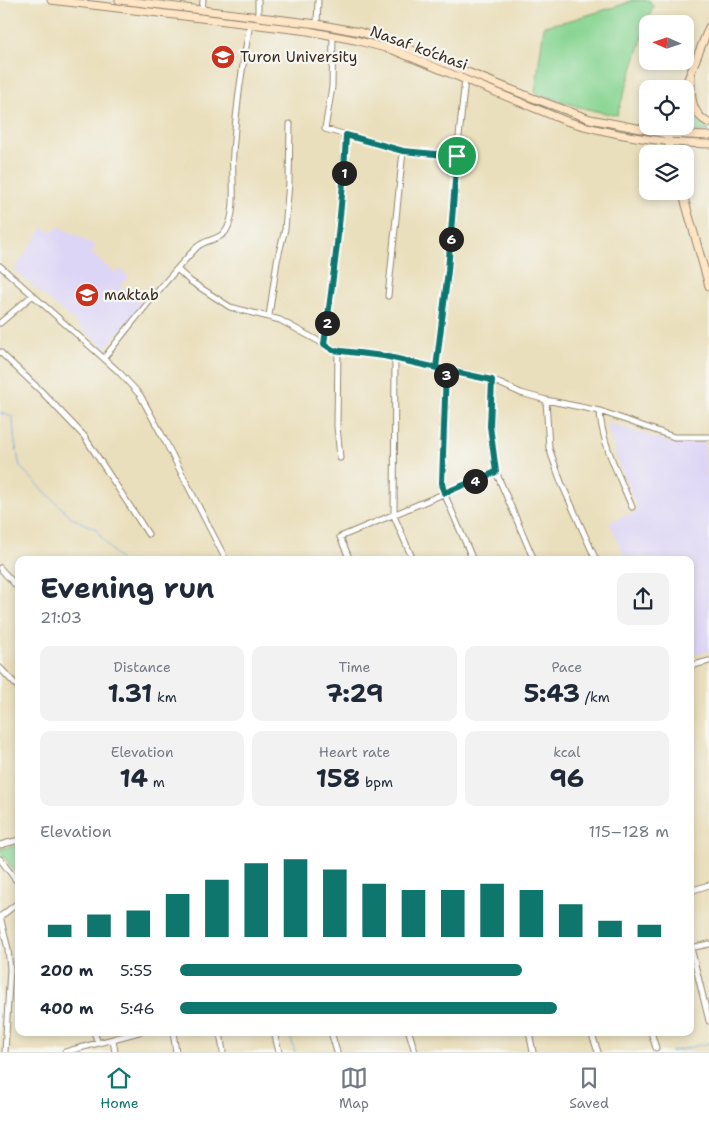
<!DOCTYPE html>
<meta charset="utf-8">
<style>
:root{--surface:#fff;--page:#f2f2f3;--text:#1f2937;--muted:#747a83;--line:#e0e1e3;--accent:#0f766e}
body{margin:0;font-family:"Shantell Sans",sans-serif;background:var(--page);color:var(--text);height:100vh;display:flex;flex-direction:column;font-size:19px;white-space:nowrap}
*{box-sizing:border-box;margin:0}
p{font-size:16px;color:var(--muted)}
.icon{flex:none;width:28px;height:28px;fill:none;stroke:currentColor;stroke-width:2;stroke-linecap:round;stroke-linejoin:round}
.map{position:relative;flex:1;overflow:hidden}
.side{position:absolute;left:15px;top:556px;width:679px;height:480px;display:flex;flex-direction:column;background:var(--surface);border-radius:10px;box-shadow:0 2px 8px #0003}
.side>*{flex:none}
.needle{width:32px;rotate:273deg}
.controls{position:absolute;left:639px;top:15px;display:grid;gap:10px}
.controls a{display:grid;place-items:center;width:55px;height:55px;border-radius:10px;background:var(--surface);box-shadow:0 2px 8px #0003;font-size:25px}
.pin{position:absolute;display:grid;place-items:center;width:42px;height:42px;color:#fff;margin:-21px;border:2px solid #fff;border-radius:50%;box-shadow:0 1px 5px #0007}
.km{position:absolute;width:25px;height:25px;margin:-12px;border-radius:50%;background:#222;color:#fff;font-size:14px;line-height:25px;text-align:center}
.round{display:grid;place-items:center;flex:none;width:52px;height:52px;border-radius:10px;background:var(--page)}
.head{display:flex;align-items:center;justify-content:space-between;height:85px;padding:0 25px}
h1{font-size:28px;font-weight:700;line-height:38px}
.stats{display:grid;grid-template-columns:repeat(3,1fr);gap:8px;height:85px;padding:5px 25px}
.stats div{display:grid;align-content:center;border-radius:10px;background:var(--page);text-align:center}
.stats b{font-size:25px;font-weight:700}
.stats small{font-size:14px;font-weight:400}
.stats p{font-size:14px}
.chart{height:140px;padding:10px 25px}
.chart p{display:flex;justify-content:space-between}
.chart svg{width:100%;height:90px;margin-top:5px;stroke:var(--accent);stroke-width:6}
ul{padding:0 25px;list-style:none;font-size:16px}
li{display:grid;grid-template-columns:80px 60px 1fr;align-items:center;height:38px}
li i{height:12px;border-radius:6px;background:var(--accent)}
.tabs{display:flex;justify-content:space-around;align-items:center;height:70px;border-top:1px solid var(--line);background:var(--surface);font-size:14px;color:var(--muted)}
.tabs a{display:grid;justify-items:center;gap:2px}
.tabs .on{color:var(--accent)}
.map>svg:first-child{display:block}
</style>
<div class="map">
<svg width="709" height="1052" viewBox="0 0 709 1052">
<rect width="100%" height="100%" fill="#f6f6f2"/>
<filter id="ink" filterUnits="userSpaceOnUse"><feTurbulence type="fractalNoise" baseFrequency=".02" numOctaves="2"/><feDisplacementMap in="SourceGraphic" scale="10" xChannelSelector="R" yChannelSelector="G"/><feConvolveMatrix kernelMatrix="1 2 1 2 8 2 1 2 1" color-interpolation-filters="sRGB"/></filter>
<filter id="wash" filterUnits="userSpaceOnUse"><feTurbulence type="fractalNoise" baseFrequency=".0096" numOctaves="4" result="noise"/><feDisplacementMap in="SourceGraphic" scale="20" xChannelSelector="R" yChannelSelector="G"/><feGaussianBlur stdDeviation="1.12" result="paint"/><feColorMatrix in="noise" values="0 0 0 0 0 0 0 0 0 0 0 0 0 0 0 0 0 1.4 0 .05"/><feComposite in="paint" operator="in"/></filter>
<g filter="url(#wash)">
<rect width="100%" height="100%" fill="#eadfbc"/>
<path fill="#ddd5f6" d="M59,226L96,246L91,253L115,273L120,269L129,277L120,286L142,304L105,348L14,270L43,227L51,232Z
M606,422L671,443L704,442L709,503V651L690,656V560H626L611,526L609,523L627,514L629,516L638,510L618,463Z"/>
<path fill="#89d593" stroke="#628058" d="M632,0H649L653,6L617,115C589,111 562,102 535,92L544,26L571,20L624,4Z
M689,96L709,126V131H693L685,124V106Z
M19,845V877L0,852V849Z"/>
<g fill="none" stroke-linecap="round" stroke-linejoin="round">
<path stroke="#71a9e0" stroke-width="1" d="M0,413L13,417L14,437L20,467L72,518L96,529L104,541L120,560
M289,1032L295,1052
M670,1052L709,1043"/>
</g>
</g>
<g filter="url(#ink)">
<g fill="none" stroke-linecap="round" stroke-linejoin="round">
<g stroke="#92846d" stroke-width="7">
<path id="street" d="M202,11L203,0
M258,17V0
M317,24L318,0
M333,36L332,87L325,129L403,151L457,156
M0,266L119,372L140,395L163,437L226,560
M177,269L190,281L230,307L280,320L333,349L384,356L465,373L492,380L521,393L546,400L600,411L674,437H709
M388,296L403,151
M269,316L277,261L285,229L289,183L290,124
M0,323L33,295
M324,345C334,275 343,205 346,135
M338,350L337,426L340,458
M0,352L42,392L84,436L148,534
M104,358C134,321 163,282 197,247C204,240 220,240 226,231C238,211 231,175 233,152C236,109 242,66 250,24
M395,359L394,516L413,560
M436,367L449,271L457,156L465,79
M446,370L442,483L444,493L473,560
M492,380C491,411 489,442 496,472L534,560
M546,400L549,448L561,482L596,560
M600,411C601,442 620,478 632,507
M350,560L340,537L496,472
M0,568L19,589
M690,666L709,661
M0,668L19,688
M0,845L19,840
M0,859L19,884
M690,891L709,885
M0,916L8,949L10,969L5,1052
M0,917L19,902
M690,948L709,944
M691,948L709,1021
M94,1032L98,1043
M173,1032L176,1052
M220,1032L223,1052
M274,1032L279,1052
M331,1032L337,1052
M409,1032L415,1052
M529,1032L533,1052
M591,1032L598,1052
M651,1032L656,1048
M113,1040L115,1052
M65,1052L139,1032"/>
</g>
<g stroke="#92846d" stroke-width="9">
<path id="secondary" d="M51,0L308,31L355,40L393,50L566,121C613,135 661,143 709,144
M119,0L317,24L360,32L402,46L530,97L590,119L667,134L709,136
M691,76C691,94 690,114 709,123
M684,89L709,27
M669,126L668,142L671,154
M682,191L709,286"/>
</g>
<use href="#street" stroke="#fff" stroke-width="5"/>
<use href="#secondary" stroke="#fee5c5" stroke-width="7"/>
</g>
</g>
<g fill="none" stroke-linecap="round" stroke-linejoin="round" filter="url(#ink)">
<g stroke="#fff" stroke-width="10">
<path id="route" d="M457,156L403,151L346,135C343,205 334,275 324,344L333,350L384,356L446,370L442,483L444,493L496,472L490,426L492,380L436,368L448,271L457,156"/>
</g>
<use href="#route" stroke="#0f766e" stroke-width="6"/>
</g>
<defs>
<g id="university-disc" transform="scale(1.25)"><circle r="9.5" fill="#c8321e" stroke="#f6f6f2"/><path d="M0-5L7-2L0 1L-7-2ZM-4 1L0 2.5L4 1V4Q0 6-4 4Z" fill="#fff"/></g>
<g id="school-disc" transform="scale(1.25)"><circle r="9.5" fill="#c8321e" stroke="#f6f6f2"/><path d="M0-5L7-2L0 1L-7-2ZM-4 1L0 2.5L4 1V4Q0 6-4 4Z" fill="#fff"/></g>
</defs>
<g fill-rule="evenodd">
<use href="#university-disc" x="223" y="57"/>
<use href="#school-disc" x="87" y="295"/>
</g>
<g text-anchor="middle" stroke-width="4.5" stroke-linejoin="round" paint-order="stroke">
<g font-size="15" fill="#3b2a1e" stroke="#f6f6f2">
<text transform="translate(419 48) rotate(20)" y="5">Nasaf ko‘chasi</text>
</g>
<g font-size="15" fill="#3b2a1e" stroke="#f6f6f2" text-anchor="start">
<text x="240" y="62">Turon University</text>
<text x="104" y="300">maktab</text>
</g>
</g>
</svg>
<div class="controls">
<a><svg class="needle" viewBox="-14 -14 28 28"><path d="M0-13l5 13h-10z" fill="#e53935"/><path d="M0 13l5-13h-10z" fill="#747a83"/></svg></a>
<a><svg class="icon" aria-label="locate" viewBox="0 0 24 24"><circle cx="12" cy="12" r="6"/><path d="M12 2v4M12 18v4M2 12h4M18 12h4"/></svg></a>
<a><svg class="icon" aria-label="layers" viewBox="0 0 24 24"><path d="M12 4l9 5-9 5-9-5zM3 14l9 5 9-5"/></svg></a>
</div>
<div class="pin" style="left:457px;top:156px;background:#1e9e55"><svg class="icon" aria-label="arrive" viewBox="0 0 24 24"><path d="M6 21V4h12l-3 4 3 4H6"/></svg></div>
<b class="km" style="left:344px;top:173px">1</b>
<b class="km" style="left:327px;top:323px">2</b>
<b class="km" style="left:446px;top:375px">3</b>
<b class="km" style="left:475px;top:481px">4</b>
<b class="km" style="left:451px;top:239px">6</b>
<section class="side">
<div class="head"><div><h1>Evening run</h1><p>21:03</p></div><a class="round"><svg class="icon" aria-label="share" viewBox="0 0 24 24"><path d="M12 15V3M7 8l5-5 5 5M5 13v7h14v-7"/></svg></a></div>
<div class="stats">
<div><p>Distance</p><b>1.31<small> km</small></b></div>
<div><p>Time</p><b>7:29</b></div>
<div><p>Pace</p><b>5:43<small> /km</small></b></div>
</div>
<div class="stats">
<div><p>Elevation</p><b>14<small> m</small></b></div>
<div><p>Heart rate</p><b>158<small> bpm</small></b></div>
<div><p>kcal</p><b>96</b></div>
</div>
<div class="chart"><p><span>Elevation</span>115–128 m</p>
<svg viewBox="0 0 160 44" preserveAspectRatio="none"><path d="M5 44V38M15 44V33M25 44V31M35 44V23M45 44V16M55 44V8M65 44V6M75 44V11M85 44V18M95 44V21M105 44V21M115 44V18M125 44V21M135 44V28M145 44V36M155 44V38"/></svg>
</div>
<ul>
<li><b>200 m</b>5:55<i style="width:70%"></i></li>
<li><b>400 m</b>5:46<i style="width:77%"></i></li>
</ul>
</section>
</div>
<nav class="tabs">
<a class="on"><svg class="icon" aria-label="home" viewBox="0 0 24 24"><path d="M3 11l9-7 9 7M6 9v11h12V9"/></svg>Home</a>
<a><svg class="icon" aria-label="map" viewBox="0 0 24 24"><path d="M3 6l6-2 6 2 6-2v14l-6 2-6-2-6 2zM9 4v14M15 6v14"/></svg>Map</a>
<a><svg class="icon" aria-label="saved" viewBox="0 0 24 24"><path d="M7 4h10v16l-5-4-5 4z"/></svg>Saved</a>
</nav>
